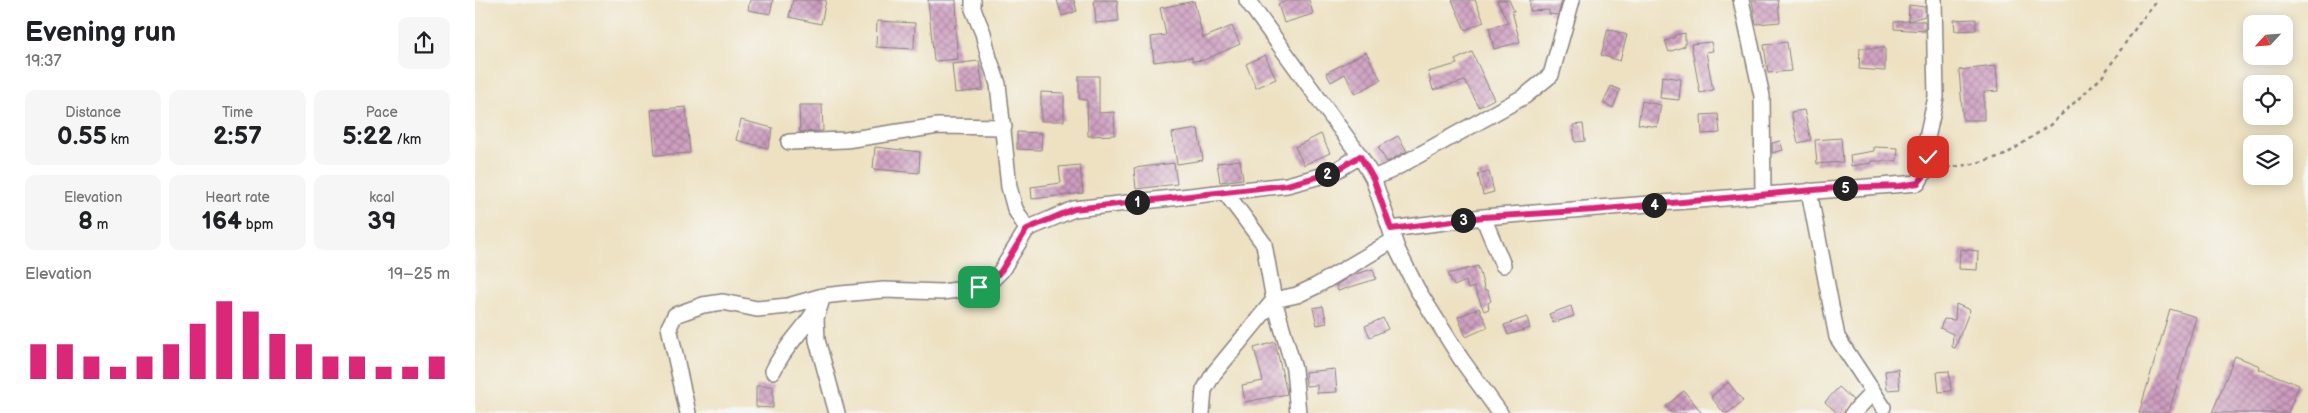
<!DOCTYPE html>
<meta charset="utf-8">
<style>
:root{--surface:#fff;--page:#f6f6f6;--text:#202124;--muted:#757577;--accent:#db2777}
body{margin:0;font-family:"Balsamiq Sans",sans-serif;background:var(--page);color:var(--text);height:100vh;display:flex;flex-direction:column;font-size:19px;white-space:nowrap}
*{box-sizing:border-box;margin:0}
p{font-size:16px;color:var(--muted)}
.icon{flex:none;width:28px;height:28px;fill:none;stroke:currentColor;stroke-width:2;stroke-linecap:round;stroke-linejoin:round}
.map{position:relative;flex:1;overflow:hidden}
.details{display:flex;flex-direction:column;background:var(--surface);width:475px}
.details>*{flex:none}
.needle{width:32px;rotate:244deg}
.tools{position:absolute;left:1768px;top:15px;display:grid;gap:10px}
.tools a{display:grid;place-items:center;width:50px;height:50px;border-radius:10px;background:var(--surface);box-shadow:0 2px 12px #0003;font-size:25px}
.pin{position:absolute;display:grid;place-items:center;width:42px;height:42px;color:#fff;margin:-21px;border-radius:10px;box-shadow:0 2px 8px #0006}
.km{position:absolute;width:25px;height:25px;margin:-12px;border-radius:50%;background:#222;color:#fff;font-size:14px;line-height:25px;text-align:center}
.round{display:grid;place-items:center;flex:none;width:52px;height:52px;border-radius:10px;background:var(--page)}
.overview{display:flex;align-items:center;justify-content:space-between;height:85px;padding:0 25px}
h1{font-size:28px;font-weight:700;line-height:38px}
.figures{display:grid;grid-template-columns:repeat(3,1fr);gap:8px;height:85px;padding:5px 25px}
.figures div{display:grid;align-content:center;border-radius:10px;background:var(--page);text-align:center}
.figures b{font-size:25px;font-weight:700}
.figures small{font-size:14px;font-weight:400}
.figures p{font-size:14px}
.chart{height:140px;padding:10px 25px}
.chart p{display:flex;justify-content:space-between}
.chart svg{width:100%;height:90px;margin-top:5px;stroke:var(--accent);stroke-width:6}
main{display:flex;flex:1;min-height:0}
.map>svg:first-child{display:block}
</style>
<main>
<section class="details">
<div class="overview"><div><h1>Evening run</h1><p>19:37</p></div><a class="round"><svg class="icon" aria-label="share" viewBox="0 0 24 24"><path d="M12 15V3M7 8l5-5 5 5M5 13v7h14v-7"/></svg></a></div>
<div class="figures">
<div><p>Distance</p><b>0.55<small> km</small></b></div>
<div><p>Time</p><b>2:57</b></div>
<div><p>Pace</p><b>5:22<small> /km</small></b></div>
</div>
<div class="figures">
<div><p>Elevation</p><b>8<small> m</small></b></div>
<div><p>Heart rate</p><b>164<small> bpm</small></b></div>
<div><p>kcal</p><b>39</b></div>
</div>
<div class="chart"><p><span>Elevation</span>19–25 m</p>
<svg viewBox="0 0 160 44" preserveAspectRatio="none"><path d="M5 44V27M15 44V27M25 44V33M35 44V38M45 44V33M55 44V27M65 44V17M75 44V6M85 44V11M95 44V22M105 44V27M115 44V33M125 44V33M135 44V38M145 44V38M155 44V33"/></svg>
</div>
</section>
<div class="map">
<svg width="1833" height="413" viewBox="0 0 1833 413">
<defs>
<pattern id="building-cross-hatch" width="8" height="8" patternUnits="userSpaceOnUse" patternTransform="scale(1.25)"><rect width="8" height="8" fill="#cd9cbf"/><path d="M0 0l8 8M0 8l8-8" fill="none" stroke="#a67f9c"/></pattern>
</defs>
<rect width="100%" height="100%" fill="#f6f6f2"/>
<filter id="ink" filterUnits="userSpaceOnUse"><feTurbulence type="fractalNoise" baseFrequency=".02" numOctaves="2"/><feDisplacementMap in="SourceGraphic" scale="10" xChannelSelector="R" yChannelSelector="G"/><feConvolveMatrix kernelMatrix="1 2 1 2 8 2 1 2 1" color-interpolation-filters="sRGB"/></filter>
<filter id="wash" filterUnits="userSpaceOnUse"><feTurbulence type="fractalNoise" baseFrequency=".0096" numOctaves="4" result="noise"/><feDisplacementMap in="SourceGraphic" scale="20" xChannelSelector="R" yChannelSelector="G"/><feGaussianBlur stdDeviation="1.12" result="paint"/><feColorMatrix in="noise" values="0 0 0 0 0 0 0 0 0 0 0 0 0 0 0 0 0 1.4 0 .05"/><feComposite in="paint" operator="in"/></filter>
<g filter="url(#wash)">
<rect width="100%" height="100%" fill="#ede1c1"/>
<g id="blocks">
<path fill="url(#building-cross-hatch)" d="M275,0H298L295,14L273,10Z
M318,0H351L346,24L314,17Z
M453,0H481L482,24L480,25L483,59L459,61Z
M582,0H599L602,11L587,16Z
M619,0H642L644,21L621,23Z
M815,0H834L838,14L809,23L803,4Z
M977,0H1000L1009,22L990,30Z
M1022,0H1034L1039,11H1037L1045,42L1019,49L1014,28L1033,23Z
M1055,0H1087L1083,15L1074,14V10L1055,11Z
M1277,0H1303L1305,22L1281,24Z
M719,1L728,38L757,26L765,44L729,60L717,61V57L679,62L676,37L691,35L685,8Z
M1434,5L1450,7V16L1433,21H1450V31L1419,29V22L1433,21Z
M1501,19V30L1480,31L1479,20Z
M402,21L440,23L439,49L401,47Z
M1133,29L1152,35L1145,61L1126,55Z
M1210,33V46L1194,52L1190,41L1200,37V35Z
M1236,42L1238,51L1231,52L1238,90L1225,93L1216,44Z
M1312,42L1316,71L1293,73L1289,45Z
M1385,48H1410V71L1384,69Z
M891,52L906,80L880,94L870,74L856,82L851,73Z
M997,52L1019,99L1004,107L990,81L958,90L953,72L982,64L980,60Z
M790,55L801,79L781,88L771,64Z
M504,61L508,90L480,93L477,64Z
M1521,66L1523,91L1509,92V120H1488L1484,70Z
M604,76H624V113L639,112L640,135L613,136L612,100L604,99Z
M1187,76L1206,79L1204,100L1185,98Z
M1136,86L1145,90L1138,108L1128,103Z
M566,92L589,93V121H566Z
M1167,101L1186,105L1182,127L1163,124Z
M324,105H347L348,131L325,132Z
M211,107L215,153L180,155L176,110Z
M1329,110L1336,140L1323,143L1316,112Z
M1243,114L1245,133L1227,134L1226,115Z
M266,120L298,128L293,148L261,140Z
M1108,124L1110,141L1100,142L1098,125Z
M723,129L728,160L702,164L697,133Z
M542,132L567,133L566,150L542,149Z
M846,134L855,153L829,165L820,147Z
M923,136L932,151L912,162L903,147Z
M1366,138L1368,162L1342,164L1340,140Z
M1305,141L1308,150L1297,153V143Z
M400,147L445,152L444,173L398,169Z
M1399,147L1423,148L1422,161H1396V163L1376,166L1375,155L1399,151Z
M765,160L768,179L745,182L742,163Z
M699,163L702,184L661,189L659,168Z
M605,165L608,193L557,199L556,187L586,183L584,167Z
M1014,171L1019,192L1008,195L1003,174Z
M1485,249L1503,251L1502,270L1484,269Z
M1003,266L1010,291L1012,290L1016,301L1013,303L1014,309L1009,311L999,287L993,289L991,281L979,286L973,274Z
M898,269L901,279L863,291L861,285L877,275Z
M1481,304L1495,310L1480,348L1477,347L1478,334L1465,328L1469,319L1480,320Z
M848,306L852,323L842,325L838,308Z
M1096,306L1099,316L1078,323L1074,314Z
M1004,308L1013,327L991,337L983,317Z
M1695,309L1721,317L1694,413H1664Z
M1052,317L1055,328L1033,335L1029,325Z
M908,318L913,329L895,337L890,326Z
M800,342L812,394L770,402L767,385L788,381L779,348Z
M1760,356L1785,366L1784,369L1824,385L1813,413H1737Z
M860,369L862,392L842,393V385L831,386L830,372Z
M1423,369L1425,389L1412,390L1410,371Z
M1474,371L1476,391L1464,392L1462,372Z
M1253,382L1268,401L1253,413H1249L1236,397Z
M281,386H298V408L281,407Z
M1364,387L1378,400L1369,413H1362L1350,402Z
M1209,391L1227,413H1196L1191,406Z"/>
</g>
</g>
<g filter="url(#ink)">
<use href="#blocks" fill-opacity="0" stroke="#88827e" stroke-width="1"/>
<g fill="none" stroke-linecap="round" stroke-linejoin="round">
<g stroke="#88827e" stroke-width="18">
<path id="minor" d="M498,0V9L508,33L514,58L523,84L534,187L540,209L552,229
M772,0L885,156L898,178L922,249L942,289L986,359L1025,413
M1266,0L1287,96L1288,195
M314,142L371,140L463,126L529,127
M898,178L917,170L1050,96L1076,75L1097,0
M1334,191L1362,337L1408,407
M750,192L789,244L799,300L819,369L823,413
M1008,217L1028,265
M916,229L1008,217L1443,183L1450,171L1453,157L1451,143L1461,97L1459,0
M348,296L341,318L342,340L362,413
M298,371C310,345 327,333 341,309
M213,413L194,327L200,315L228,305L248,302L282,309L313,306L348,296L366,294L409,290L467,292L504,287L515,282L526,271L552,229L599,209L812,185L857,173L885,156
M727,413L729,390L739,373L799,300L822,295L841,286L919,240
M1378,413L1398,392"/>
</g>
<path stroke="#88827e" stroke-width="2.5" stroke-dasharray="4 4" stroke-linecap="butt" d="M1464,169L1498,164L1530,155L1575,125L1627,77L1662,26L1683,0"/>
<use href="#minor" stroke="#fff" stroke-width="15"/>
</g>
</g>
<g fill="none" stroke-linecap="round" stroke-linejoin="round" filter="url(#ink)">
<g stroke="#fff" stroke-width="10">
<path id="route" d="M504,287L515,282L526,271L552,229L599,209L812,185L857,173L885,156L898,178L916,229L1008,217L1120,210L1361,188L1425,186L1443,183L1448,177L1453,157"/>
</g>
<use href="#route" stroke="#db2777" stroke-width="6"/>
</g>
</svg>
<div class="tools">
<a><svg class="needle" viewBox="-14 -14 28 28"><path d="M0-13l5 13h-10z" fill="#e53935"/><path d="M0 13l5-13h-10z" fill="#757577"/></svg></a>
<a><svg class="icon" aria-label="locate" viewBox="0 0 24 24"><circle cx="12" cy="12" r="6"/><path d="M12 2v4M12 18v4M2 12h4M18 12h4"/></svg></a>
<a><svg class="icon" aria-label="layers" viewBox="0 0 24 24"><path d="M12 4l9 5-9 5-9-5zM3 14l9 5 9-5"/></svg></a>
</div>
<div class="pin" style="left:504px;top:287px;background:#1e9e55"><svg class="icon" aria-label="arrive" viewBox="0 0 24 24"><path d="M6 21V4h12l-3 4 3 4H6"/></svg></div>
<div class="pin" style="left:1453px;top:157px;background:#d93025"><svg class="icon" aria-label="check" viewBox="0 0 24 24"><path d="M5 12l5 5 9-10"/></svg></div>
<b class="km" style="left:662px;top:202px">1</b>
<b class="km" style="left:852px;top:174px">2</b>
<b class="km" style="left:988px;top:220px">3</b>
<b class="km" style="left:1179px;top:205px">4</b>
<b class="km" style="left:1370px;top:188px">5</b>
</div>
</main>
